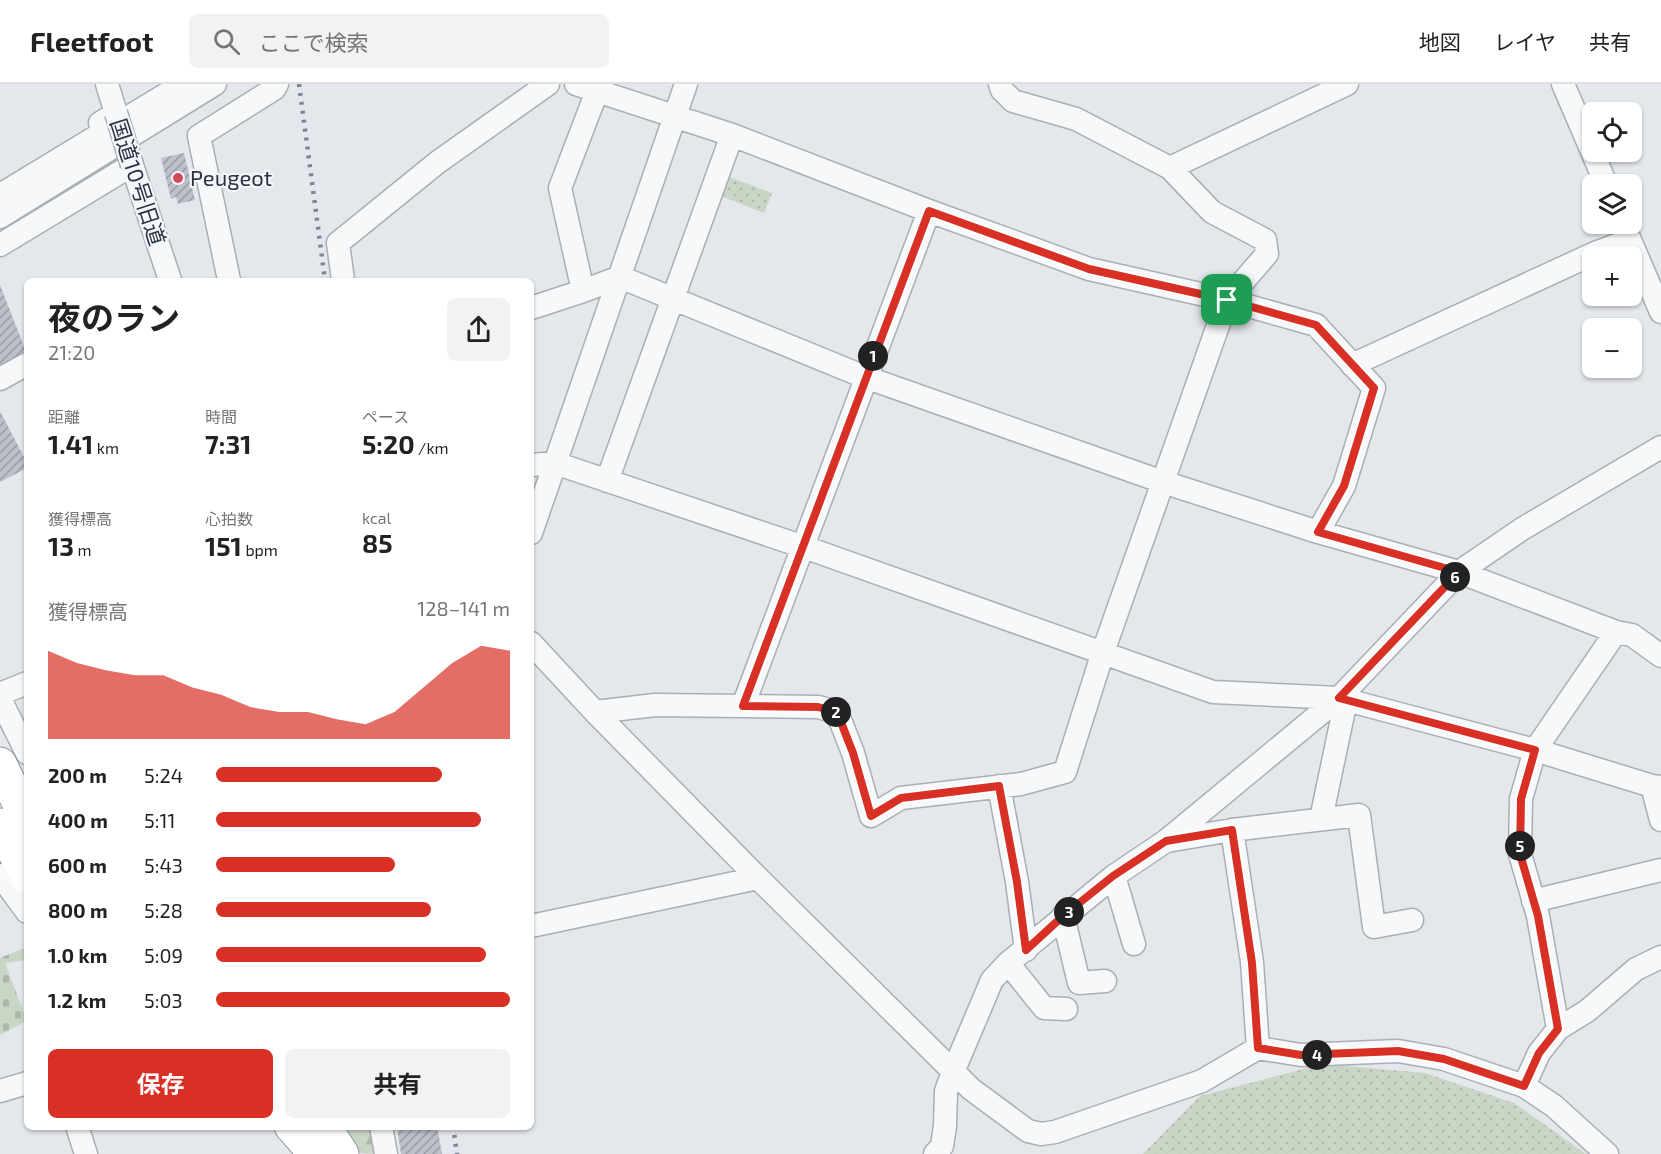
<!DOCTYPE html>
<html lang="ja">
<meta charset="utf-8">
<style>
:root{--surface:#fff;--page:#f2f2f2;--text:#222;--muted:#767676;--line:#e0e0e0;--accent:#d93025}
body{margin:0;font-family:"Exo 2","Noto Sans JP",sans-serif;background:var(--page);color:var(--text);height:100vh;display:flex;flex-direction:column;font-size:22px;white-space:nowrap}
*{box-sizing:border-box;margin:0}
p{font-size:20px;color:var(--muted)}
.icon{flex:none;width:33px;height:33px;fill:none;stroke:currentColor;stroke-width:2;stroke-linecap:round;stroke-linejoin:round}
.map{position:relative;flex:1;overflow:hidden}
.side{position:absolute;left:24px;top:194px;width:510px;height:852px;display:flex;flex-direction:column;background:var(--surface);border-radius:9px;box-shadow:0 2px 4px #0004}
.side>*{flex:none}
.fabs{position:absolute;left:1582px;top:18px;display:grid;gap:12px}
.fabs a{display:grid;place-items:center;width:60px;height:60px;border-radius:9px;background:var(--surface);box-shadow:0 2px 4px #0004;font-size:30px}
.pin{position:absolute;display:grid;place-items:center;width:51px;height:51px;color:#fff;margin:-26px;border-radius:12px;box-shadow:0 3px 9px #0006}
.km{position:absolute;width:30px;height:30px;margin:-15px;border-radius:50%;background:#222;color:#fff;font-size:16px;line-height:30px;text-align:center}
.round{display:grid;place-items:center;flex:none;width:63px;height:63px;border-radius:9px;background:var(--page)}
.overview{display:flex;align-items:center;justify-content:space-between;height:102px;padding:0 24px}
h1{font-size:33px;font-weight:700;line-height:45px}
.metrics{display:grid;grid-template-columns:repeat(3,1fr);gap:9px;height:102px;padding:6px 24px}
.metrics div{display:grid;align-content:center}
.metrics b{font-size:26px;font-weight:700}
.metrics small{font-size:16px;font-weight:400}
.metrics p{font-size:16px}
.chart{height:168px;padding:12px 24px}
.chart p{display:flex;justify-content:space-between}
.chart svg{width:100%;height:108px;margin-top:6px;fill:var(--accent);opacity:.7}
.button{display:flex;gap:12px;margin-top:auto;padding:12px 24px}
.button a{flex:1;height:69px;border-radius:9px;background:var(--accent);color:#fff;font-size:24px;font-weight:700;line-height:69px;text-align:center}
.button a+a{background:var(--page);color:var(--text)}
ul{padding:0 24px;list-style:none;font-size:20px}
li{display:grid;grid-template-columns:96px 72px 1fr;align-items:center;height:45px}
li i{height:15px;border-radius:8px;background:var(--accent)}
header{display:flex;align-items:center;gap:36px;box-sizing:border-box;height:84px;padding:0 30px;background:var(--surface);border-bottom:2px solid var(--line)}
header strong{font-size:28px}
nav{display:flex;gap:33px;margin-inline-start:auto;font-size:21px}
.search{width:420px;height:54px;background:var(--page);display:flex;align-items:center;gap:15px;box-sizing:border-box;padding:0 21px;border-radius:9px;color:var(--muted);font-size:22px}
.map>svg:first-child{display:block}
</style>
<header>
<strong>Fleetfoot</strong>
<div class="search"><svg class="icon" aria-label="search" viewBox="0 0 24 24"><circle cx="10" cy="10" r="6"/><path d="M15 15l6 6"/></svg>ここで検索</div>
<nav><a>地図</a><a>レイヤ</a><a>共有</a></nav>
</header>
<div class="map">
<svg width="1661" height="1070" viewBox="0 0 1661 1070">
<defs>
<pattern id="forest-firs" width="22" height="20" patternUnits="userSpaceOnUse" patternTransform="scale(1.5)"><rect width="22" height="20" fill="#c9d6c5"/><path d="M5 1l3.5 6h-7zM16 11l3.5 6h-7z" fill="#adb8ab"/></pattern>
<pattern id="cemetery-stones" width="16" height="16" patternUnits="userSpaceOnUse" patternTransform="scale(1.5)"><rect width="16" height="16" fill="#c9d6c5"/><path d="M2 7V4a2 2 0 0 1 4 0v3zM10 15v-3a2 2 0 0 1 4 0v3z" fill="#adb8ab"/></pattern>
<pattern id="park-dots" width="8" height="8" patternUnits="userSpaceOnUse" patternTransform="scale(1.5)"><rect width="8" height="8" fill="#c9d6c5"/><path d="M2 2h.1M6 6h.1" fill="none" stroke="#adb8ab" stroke-width="1.8" stroke-linecap="round"/></pattern>
<pattern id="building-hatch" width="6" height="6" patternUnits="userSpaceOnUse" patternTransform="scale(1.5)"><rect width="6" height="6" fill="#bbc0ca"/><path d="M-1 1l2-2M0 6l6-6M5 7l2-2" fill="none" stroke="#989da6"/></pattern>
</defs>
<rect width="100%" height="100%" fill="#e4e7ec"/>
<path fill="url(#forest-firs)" d="M339,1043H370L377,1070L356,1069Z"/>
<path fill="url(#cemetery-stones)" d="M27,863V876L5,879L27,937L0,951V874Z"/>
<path fill="url(#park-dots)" d="M729,93L772,109L764,129L721,112Z
M1323,980L1425,989L1514,1019L1586,1070H1143L1200,1012Z"/>
<path fill="url(#building-hatch)" d="M184,69L195,116L178,120L176,113L171,115L161,74Z
M0,201L27,270L0,290Z
M0,327L27,379V384L0,398Z
M406,1042H437L442,1070H401L397,1044Z"/>
<g fill="none" stroke-linecap="round" stroke-linejoin="round">
<g stroke="#a9aeb7" stroke-width="25">
<path id="minor" d="M576,0L732,51L929,127L1089,185L1227,216L1316,241L1374,304L1344,402L1318,448
M1563,0L1606,100
M100,39L116,29L107,0
M1170,84L1347,0
M0,111L183,0
M0,133L215,0
M1623,140L1661,228
M0,161L132,81L170,196
M229,196L199,52L274,5L277,0
M343,196L338,159L438,78L548,0
M583,207L560,104L597,7
M531,224L583,207L620,193L865,293L1163,398L1318,448L1459,488L1616,548L1632,551L1661,572
M1352,281L1595,169L1630,156
M0,295L27,280
M531,381L555,379L804,463L1213,608L1339,614L1535,666L1652,702L1661,703
M607,397L732,51
M531,449L686,0
M531,559L595,628L758,794L971,1005L1028,1047L1041,1050L1055,1048L1202,997L1258,964L1301,971L1398,967L1444,975L1524,1002L1554,1022L1607,1070
M0,610L27,599
M0,615L27,669
M743,622L929,127
M595,628L655,621L818,623L837,628L853,669L871,732L901,714L1021,700L1065,688L1103,568L1227,216L1267,170L1265,156L1212,128L1170,84L1076,35L1013,17L1002,6L1000,0
M999,702L1017,798L1026,866
M1652,702L1661,736
M1321,735L1346,616
M1232,746L1359,731L1374,843L1412,836
M1167,757L1232,746L1252,878L1258,964
M0,791L27,828
M1114,792L1134,860
M1533,817L1661,786
M1063,832L1079,899L1105,897
M531,842L758,794
M1008,879L1044,924L1066,925
M1558,945L1538,832L1520,770L1521,715L1535,666L1616,548
M1524,1002L1539,969L1558,945L1587,927L1636,885L1661,873
M0,1007L27,999
M77,1042L86,1070
M381,1042L386,1070
M935,1070L942,1062L945,1042L946,1007L953,988L992,896L1008,879L1114,792L1166,757L1339,614L1459,488L1522,445L1661,363"/>
</g>
<g stroke="#8b94a3" stroke-width="35">
<path id="highway" d="M0,680L27,736
M0,741L27,792
M291,1042L306,1059L313,1070
M324,1042L342,1070"/>
</g>
<use href="#minor" stroke="#f7f8fa" stroke-width="22"/>
<use href="#highway" stroke="#fff" stroke-width="33"/>
<path stroke="#7d8696" stroke-width="4.5" stroke-dasharray="3 6" stroke-linecap="butt" d="M299,0L325,196
M453,1042L457,1070"/>
<g stroke="#a9aeb7" stroke-width="25" stroke-linecap="butt">
<path id="minor-bridge" d="M116,29L132,81"/>
</g>
<use href="#minor-bridge" stroke="#f7f8fa" stroke-width="22"/>
</g>
<g fill="none" stroke-linecap="round" stroke-linejoin="round">
<g stroke="#fff" stroke-width="12">
<path id="route" d="M929,127L1089,185L1227,216L1316,241L1374,304L1344,402L1318,448L1459,488L1339,614L1535,666L1521,715L1520,770L1538,832L1558,945L1539,969L1524,1002L1444,975L1398,967L1301,971L1258,964L1252,879L1232,746L1166,757L1113,792L1063,832L1026,866L1017,798L999,702L901,714L871,732L853,669L837,628L818,623L743,622Z"/>
</g>
<use href="#route" stroke="#d93025" stroke-width="8"/>
</g>
<circle fill="#d1495b" stroke="#f4f6f9" stroke-width="2" cx="178" cy="94" r="6"/>
<g text-anchor="middle" stroke-width="4.5" stroke-linejoin="round" paint-order="stroke">
<g font-size="22" fill="#2b3445" stroke="#f4f6f9" text-anchor="start">
<text x="190" y="102">Peugeot</text>
</g>
<g font-size="22" fill="#2b3445" stroke="#f4f6f9">
<text transform="translate(138 98) rotate(72)" y="8">国道10号旧道</text>
</g>
</g>
</svg>
<div class="fabs">
<a><svg class="icon" aria-label="locate" viewBox="0 0 24 24"><circle cx="12" cy="12" r="6"/><path d="M12 2v4M12 18v4M2 12h4M18 12h4"/></svg></a>
<a><svg class="icon" aria-label="layers" viewBox="0 0 24 24"><path d="M12 4l9 5-9 5-9-5zM3 14l9 5 9-5"/></svg></a>
<a>+</a>
<a>−</a>
</div>
<div class="pin" style="left:1227px;top:216px;background:#1e9e55"><svg class="icon" aria-label="arrive" viewBox="0 0 24 24"><path d="M6 21V4h12l-3 4 3 4H6"/></svg></div>
<b class="km" style="left:873px;top:272px">1</b>
<b class="km" style="left:836px;top:628px">2</b>
<b class="km" style="left:1069px;top:828px">3</b>
<b class="km" style="left:1317px;top:971px">4</b>
<b class="km" style="left:1520px;top:762px">5</b>
<b class="km" style="left:1455px;top:493px">6</b>
<section class="side">
<div class="overview"><div><h1>夜のラン</h1><p>21:20</p></div><a class="round"><svg class="icon" aria-label="share" viewBox="0 0 24 24"><path d="M12 15V3M7 8l5-5 5 5M5 13v7h14v-7"/></svg></a></div>
<div class="metrics">
<div><p>距離</p><b>1.41<small> km</small></b></div>
<div><p>時間</p><b>7:31</b></div>
<div><p>ペース</p><b>5:20<small> /km</small></b></div>
</div>
<div class="metrics">
<div><p>獲得標高</p><b>13<small> m</small></b></div>
<div><p>心拍数</p><b>151<small> bpm</small></b></div>
<div><p>kcal</p><b>85</b></div>
</div>
<div class="chart"><p><span>獲得標高</span>128–141 m</p>
<svg viewBox="0 0 160 44" preserveAspectRatio="none"><path d="M0 44V8L10 13L20 16L30 18L40 18L50 23L60 26L70 31L80 33L90 33L100 36L110 38L120 33L130 23L140 13L150 6L160 8V44z"/></svg>
</div>
<ul>
<li><b>200 m</b>5:24<i style="width:77%"></i></li>
<li><b>400 m</b>5:11<i style="width:90%"></i></li>
<li><b>600 m</b>5:43<i style="width:61%"></i></li>
<li><b>800 m</b>5:28<i style="width:73%"></i></li>
<li><b>1.0 km</b>5:09<i style="width:92%"></i></li>
<li><b>1.2 km</b>5:03<i style="width:100%"></i></li>
</ul>
<div class="button"><a>保存</a><a>共有</a></div>
</section>
</div>
